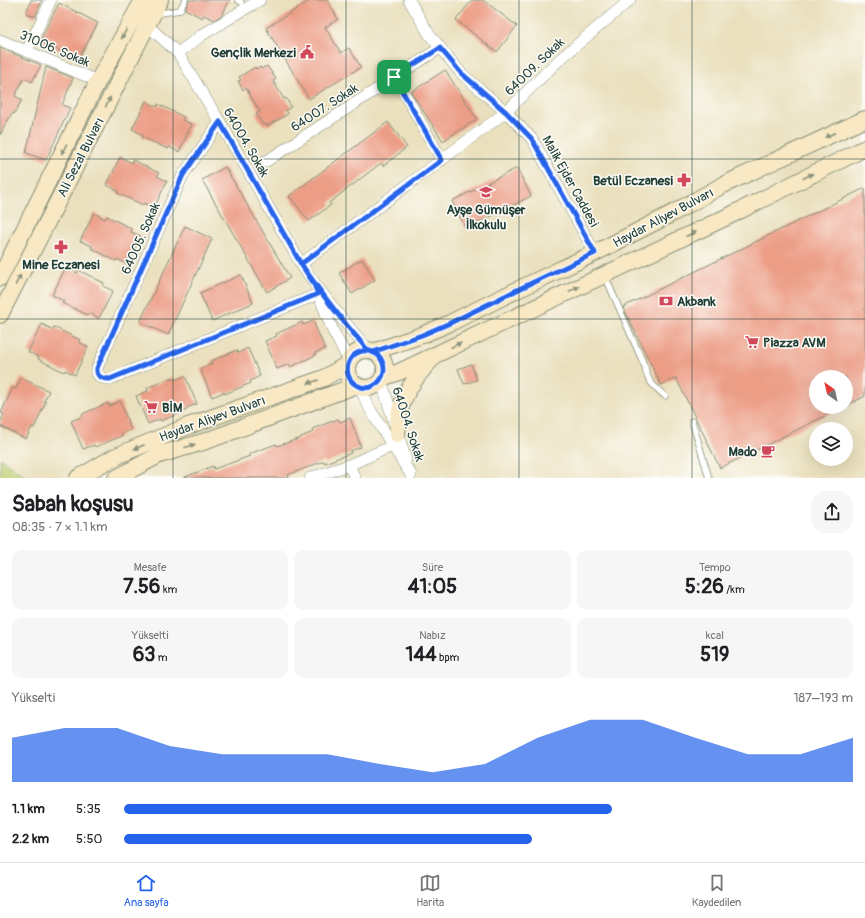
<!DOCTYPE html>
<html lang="tr">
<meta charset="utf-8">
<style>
:root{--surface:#fff;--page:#f6f6f6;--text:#202124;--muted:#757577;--line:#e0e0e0;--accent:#2563eb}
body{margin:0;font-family:Pangolin,sans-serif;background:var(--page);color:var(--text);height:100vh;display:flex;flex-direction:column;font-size:15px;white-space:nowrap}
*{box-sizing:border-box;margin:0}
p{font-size:13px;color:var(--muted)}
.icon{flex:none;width:22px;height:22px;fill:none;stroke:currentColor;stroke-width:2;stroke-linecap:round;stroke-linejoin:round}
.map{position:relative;height:478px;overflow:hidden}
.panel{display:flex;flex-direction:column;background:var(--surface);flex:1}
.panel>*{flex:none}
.needle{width:26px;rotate:326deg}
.buttons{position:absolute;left:809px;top:370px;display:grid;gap:8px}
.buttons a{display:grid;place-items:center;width:44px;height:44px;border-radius:50%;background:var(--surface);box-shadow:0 4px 16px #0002;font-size:20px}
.pin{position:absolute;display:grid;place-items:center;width:34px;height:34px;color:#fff;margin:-17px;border-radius:8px;box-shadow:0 2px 6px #0006}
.round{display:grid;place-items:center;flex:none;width:42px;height:42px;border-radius:16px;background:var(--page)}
.summary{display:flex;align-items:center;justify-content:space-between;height:68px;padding:0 12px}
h1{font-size:22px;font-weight:700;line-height:30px}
.stats{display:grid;grid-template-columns:repeat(3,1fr);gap:6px;height:68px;padding:4px 12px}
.stats div{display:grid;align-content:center;border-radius:10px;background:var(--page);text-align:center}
.stats b{font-size:20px;font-weight:700}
.stats small{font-size:11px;font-weight:400}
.stats p{font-size:11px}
.chart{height:112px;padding:8px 12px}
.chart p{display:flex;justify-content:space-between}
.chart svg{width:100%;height:72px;margin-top:4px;fill:var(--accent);opacity:.7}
ul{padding:0 12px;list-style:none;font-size:13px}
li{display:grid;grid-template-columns:64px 48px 1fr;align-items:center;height:30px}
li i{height:10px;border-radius:5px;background:var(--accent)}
.tab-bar{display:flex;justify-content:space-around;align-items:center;height:56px;border-top:1px solid var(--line);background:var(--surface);font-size:11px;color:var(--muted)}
.tab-bar a{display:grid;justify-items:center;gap:2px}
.tab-bar .current{color:var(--accent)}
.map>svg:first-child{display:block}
</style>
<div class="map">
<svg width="865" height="478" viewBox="0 0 865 478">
<rect width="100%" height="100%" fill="#fdfcf7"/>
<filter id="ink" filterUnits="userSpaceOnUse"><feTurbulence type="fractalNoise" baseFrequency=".025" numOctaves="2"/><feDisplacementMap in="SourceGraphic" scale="8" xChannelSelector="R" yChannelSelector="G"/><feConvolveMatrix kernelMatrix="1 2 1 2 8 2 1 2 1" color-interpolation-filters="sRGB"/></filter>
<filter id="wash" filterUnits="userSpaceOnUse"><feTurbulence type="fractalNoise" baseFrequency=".012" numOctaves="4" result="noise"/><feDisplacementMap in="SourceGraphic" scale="16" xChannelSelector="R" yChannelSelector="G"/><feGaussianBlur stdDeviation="0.9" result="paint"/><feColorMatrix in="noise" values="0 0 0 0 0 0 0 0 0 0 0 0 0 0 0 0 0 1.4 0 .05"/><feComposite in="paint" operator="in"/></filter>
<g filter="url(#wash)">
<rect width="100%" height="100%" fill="#eae0bd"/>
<path fill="#bacc6f" stroke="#6c8452" d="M0,458L27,478H0Z"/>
<g id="blocks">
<path fill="#ec9d86" d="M31,0H42L35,17L26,13Z
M189,0H230L222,15L214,20L204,15L202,18L185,9Z
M311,0H327L338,19L325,27L341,53L349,48L361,67L309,99L266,28Z
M472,0H483L517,26L497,52L456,20Z
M59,3L98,23L78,60L40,41Z
M0,48L41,65L32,82L24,78L15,96L22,100L14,114L12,113L0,135Z
M267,66L276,79L273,81L284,99L286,98L291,107L286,110L288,114L267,126L266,124L263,125L256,114L260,112L246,88L243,90L238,81L241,80L239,77L255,67L256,69L260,67L261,69Z
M46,67L73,78L62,105L70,108L46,160L26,153Z
M445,70L477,119L443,141L411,92Z
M146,101L157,107L158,104L184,117L182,120L192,124L179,152L169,147L168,149L142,137L143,135L132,129Z
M388,122L407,147L383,166L381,163L329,203L331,205L309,221L289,196Z
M120,157L132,163L133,160L159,173L157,176L167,181L154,208L144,203L143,205L117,193L118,191L107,185Z
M225,167L290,278L267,292L202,180Z
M517,168L531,196L466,229L452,201Z
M865,188V396L846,406V377H816V407H843L720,468L676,378L661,385L623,307Z
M94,213L105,219L107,216L132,229L131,232L141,236L127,264L117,259L116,261L91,248L92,246L80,241Z
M185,226L212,239L168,335L140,322Z
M362,259L375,280L352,294L339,273Z
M66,267L77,273L78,270L104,283L103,286L113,291L99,318L89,313L88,315L62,303L64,301L52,295Z
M241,275L253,303L212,321L200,293Z
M313,321L325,349L315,353L316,355L290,367L289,364L277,369L265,341L277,336L276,334L302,322L303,325Z
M42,324L53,330L54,327L80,340L79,342L88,347L75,375L65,370L64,372L38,359L39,357L28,352Z
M248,348L260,376L250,381L251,383L225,394L224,392L212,397L200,369L212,364L211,361L237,350L238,353Z
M471,364L477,380L464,384L458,369Z
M185,376L197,404L186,408L187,410L161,421L160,419L148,424L136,396L148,391L147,388L173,377L174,380Z
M21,378L49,391L44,401L46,402L34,428L32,427L26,439L0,426V423L4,414L1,413L13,387L16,389Z
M120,401L131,430L121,434L122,436L95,447L94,445L83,449L71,421L83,416L82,414L108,403L109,406Z
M350,418L361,447L350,451L351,453L325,463L324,461L298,471L288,475L289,478H185V477L213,466L214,469L250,456L249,454L276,444L277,446L301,438V437L313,432L312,429L338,419L340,422Z"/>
</g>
</g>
<g filter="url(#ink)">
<use href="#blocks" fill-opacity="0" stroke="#848e78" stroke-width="1"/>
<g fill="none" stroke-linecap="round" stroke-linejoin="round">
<g stroke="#848e78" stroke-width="7">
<path id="service" d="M238,0L241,2
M155,14L180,10L185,0
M605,276L645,367C648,383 653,385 665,396
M692,421L709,478"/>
</g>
<g stroke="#848e78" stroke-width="12">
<path id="minor" d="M409,0L429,34L461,73L506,112L532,139L595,253
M147,25L178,53L220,122L301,264C322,294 344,323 369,350
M0,40L98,81
M27,51L51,0
M178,53L202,35L260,0
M395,77L442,160
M220,122L183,175L97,368C96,377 102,379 110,379L318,294
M265,162L440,48
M301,264L506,112L559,60L630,0
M318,293L333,331L349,361
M381,380L406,460
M359,386L371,411L411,475
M349,465L355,478
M310,478L349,465L392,446"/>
</g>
<g stroke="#848e78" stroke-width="18">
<path id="secondary" d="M0,278L98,81L143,0
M0,315L160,0
M347 369a19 19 0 1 1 38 0a19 19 0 1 1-38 0Z
M373,352L422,335L450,323L519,289L595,253L673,213L723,185L865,119
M382,378L399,372L731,215L865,148
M397,434C398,426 398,417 400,410C405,391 418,374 431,360
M78,478L114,457L188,426L324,378L348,364
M116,478L159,455L206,441L357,385"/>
</g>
<use href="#service" stroke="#fff" stroke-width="5.5"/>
<use href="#minor" stroke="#fff" stroke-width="11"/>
<use href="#secondary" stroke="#f8e8c3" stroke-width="16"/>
</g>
<defs><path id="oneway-solid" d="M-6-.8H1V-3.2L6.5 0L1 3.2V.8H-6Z"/></defs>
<g fill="#8c927c">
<use href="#oneway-solid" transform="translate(124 34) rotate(119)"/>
<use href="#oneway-solid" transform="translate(108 102) rotate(-63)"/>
<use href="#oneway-solid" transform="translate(830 135) rotate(155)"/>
<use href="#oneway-solid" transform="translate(64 149) rotate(117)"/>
<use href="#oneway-solid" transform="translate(808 176) rotate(-27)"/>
<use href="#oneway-solid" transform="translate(691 234) rotate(-25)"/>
<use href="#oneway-solid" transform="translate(18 280) rotate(-63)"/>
<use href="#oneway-solid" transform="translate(574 289) rotate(-25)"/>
<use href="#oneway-solid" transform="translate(456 345) rotate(-25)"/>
<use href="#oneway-solid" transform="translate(313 382) rotate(161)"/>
<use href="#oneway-solid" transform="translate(190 446) rotate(-17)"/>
<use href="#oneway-solid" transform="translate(139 447) rotate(157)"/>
</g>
</g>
<g fill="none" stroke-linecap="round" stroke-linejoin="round" filter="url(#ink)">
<g stroke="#fff" stroke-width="8">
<path id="route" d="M394,77L442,160L301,264L313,282L318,294L110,379C102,379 96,377 97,368L183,175L220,122L301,264C319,290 339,317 360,341C363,344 365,348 368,350C374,354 378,352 382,361C389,375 376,391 361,387C337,380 347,344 373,352L422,335L450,323L519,289L595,253L532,139L506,112L461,73L440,48L394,77"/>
</g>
<use href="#route" stroke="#2563eb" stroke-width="5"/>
</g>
<path fill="none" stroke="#1f3d34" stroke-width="1" stroke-opacity="0.55" d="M173,0V478M346,0V478M519,0V478M692,0V478M0,159H865M0,319H865"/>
<defs>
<g id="civic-bare" transform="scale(1.08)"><path d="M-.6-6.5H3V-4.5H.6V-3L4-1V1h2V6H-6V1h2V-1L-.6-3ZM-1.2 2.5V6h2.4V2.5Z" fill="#d1495b" stroke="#fdfcf7" stroke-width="2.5" paint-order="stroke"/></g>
<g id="pharmacy-bare" transform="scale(1.08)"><path d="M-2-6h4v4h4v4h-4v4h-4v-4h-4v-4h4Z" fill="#d1495b" stroke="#fdfcf7" stroke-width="2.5" paint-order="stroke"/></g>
<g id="school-bare" transform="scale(1.08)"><path d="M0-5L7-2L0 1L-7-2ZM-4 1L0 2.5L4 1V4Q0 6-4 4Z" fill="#d1495b" stroke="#fdfcf7" stroke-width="2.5" paint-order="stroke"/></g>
<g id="bank-bare" transform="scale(1.08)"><path d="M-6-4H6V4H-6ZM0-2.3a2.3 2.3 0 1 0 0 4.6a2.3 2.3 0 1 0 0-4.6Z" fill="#d1495b" stroke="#fdfcf7" stroke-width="2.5" paint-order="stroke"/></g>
<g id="supermarket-bare" transform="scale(1.08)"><path d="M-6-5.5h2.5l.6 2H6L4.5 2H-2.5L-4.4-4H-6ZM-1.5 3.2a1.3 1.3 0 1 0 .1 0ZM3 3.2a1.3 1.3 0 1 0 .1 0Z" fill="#d1495b" stroke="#fdfcf7" stroke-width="2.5" paint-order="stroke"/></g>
<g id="cafe-bare" transform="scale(1.08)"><path d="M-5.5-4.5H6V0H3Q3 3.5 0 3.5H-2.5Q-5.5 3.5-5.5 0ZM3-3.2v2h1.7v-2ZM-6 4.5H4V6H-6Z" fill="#d1495b" stroke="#fdfcf7" stroke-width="2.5" paint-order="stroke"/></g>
</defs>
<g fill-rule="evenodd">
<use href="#civic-bare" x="307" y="52"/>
<use href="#pharmacy-bare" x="684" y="180"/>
<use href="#school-bare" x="486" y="192"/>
<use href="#pharmacy-bare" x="61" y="247"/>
<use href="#bank-bare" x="666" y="301"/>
<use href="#supermarket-bare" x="752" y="342"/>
<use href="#supermarket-bare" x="151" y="407"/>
<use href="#cafe-bare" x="768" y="451"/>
</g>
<g text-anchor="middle" stroke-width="3" stroke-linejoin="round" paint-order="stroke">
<g font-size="13" fill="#1f3d34" stroke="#fdfcf7">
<text transform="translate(55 48) rotate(23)" y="5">31006. Sokak</text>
<text transform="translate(534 66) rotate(-44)" y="5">64009. Sokak</text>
<text transform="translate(324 107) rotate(-33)" y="5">64007. Sokak</text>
<text transform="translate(247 142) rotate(60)" y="5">64004. Sokak</text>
<text transform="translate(80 157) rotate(-63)" y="5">Ali Sezal Bulvarı</text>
<text transform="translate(571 181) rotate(61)" y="5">Malik Ejder Caddesi</text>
<text transform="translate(663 217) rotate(-28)" y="5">Haydar Aliyev Bulvarı</text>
<text transform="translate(140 238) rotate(-66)" y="5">64005. Sokak</text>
<text transform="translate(212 418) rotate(-20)" y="5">Haydar Aliyev Bulvarı</text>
<text transform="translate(409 424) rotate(72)" y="5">64004. Sokak</text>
</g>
<g font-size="13" font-weight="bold" fill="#1f3d34" stroke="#fdfcf7" text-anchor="end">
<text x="296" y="57">Gençlik Merkezi</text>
<text x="673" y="185">Betül Eczanesi</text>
<text x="486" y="214" text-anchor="middle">Ayşe Gümüşer<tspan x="486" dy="15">İlkokulu</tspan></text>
<text x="61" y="269" text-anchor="middle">Mine Eczanesi</text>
<text x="677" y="306" text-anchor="start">Akbank</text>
<text x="763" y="347" text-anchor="start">Piazza AVM</text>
<text x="162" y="412" text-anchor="start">BİM</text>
<text x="757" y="456">Mado</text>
</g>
</g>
</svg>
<div class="buttons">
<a><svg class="needle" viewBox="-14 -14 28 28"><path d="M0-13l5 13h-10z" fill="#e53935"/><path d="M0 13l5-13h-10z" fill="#757577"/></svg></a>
<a><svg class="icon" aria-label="layers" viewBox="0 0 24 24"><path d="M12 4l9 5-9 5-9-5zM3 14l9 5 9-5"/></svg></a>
</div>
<div class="pin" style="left:394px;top:77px;background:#1e9e55"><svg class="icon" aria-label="arrive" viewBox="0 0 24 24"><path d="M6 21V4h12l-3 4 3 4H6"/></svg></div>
</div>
<section class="panel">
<div class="summary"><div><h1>Sabah koşusu</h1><p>08:35 · 7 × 1.1 km</p></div><a class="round"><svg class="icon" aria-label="share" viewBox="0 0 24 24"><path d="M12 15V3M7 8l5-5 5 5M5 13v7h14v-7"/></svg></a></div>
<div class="stats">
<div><p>Mesafe</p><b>7.56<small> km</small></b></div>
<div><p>Süre</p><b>41:05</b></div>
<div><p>Tempo</p><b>5:26<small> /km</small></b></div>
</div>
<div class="stats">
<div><p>Yükselti</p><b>63<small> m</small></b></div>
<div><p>Nabız</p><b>144<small> bpm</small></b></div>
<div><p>kcal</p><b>519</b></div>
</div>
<div class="chart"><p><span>Yükselti</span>187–193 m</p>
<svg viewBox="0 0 160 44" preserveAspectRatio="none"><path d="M0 44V17L10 11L20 11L30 22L40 27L50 27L60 27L70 33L80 38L90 33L100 17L110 6L120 6L130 17L140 27L150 27L160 17V44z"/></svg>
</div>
<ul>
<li><b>1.1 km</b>5:35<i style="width:67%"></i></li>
<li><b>2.2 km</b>5:50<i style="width:56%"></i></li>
</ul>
</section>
<nav class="tab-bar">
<a class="current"><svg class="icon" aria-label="home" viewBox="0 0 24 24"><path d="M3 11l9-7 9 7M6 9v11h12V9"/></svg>Ana sayfa</a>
<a><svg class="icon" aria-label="map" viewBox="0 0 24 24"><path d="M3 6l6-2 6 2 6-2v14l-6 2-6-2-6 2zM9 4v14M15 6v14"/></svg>Harita</a>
<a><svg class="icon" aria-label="saved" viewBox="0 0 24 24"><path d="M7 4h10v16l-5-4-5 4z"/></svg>Kaydedilen</a>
</nav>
